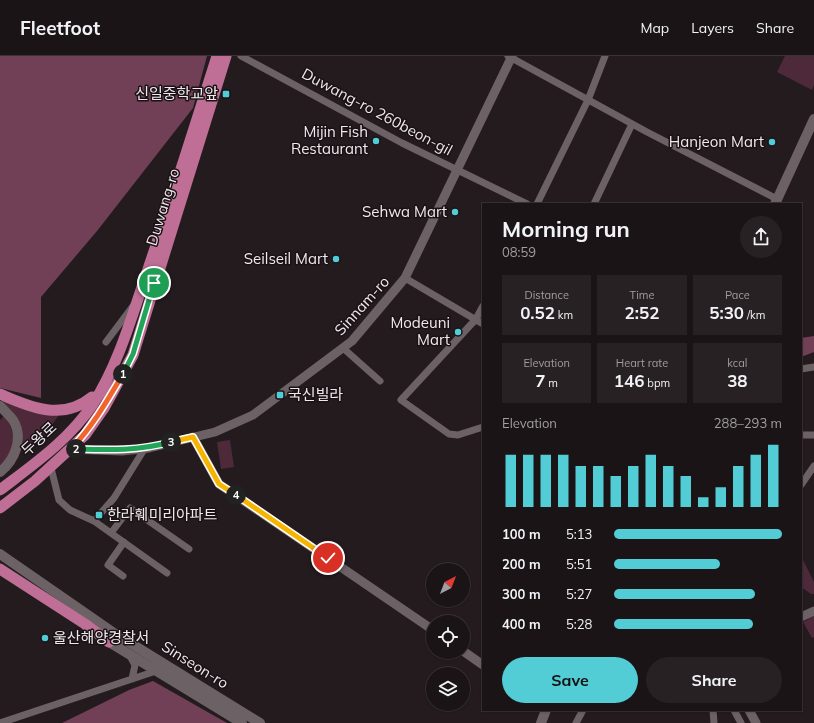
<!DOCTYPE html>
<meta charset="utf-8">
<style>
:root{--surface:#1b1417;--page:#282124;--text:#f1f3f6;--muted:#a09ea1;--line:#393336;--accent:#52ccd5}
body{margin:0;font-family:Mulish,"Noto Sans KR",sans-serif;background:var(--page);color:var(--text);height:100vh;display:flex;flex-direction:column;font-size:15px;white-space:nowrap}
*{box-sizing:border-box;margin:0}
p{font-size:13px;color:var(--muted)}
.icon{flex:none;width:22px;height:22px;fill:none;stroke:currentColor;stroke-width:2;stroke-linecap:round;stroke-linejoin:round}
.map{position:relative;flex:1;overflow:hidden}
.panel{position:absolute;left:482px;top:147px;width:320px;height:508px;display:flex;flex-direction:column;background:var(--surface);border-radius:0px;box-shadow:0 1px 3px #0004,0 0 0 1px var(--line)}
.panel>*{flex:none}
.needle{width:26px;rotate:42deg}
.fabs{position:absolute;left:426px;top:507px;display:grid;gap:8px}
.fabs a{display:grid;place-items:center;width:44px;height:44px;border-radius:50%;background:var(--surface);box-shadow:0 1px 3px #0004,0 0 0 1px var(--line);font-size:20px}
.pin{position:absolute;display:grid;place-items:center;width:34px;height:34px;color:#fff;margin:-17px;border:2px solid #fff;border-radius:50%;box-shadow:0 1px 4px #0007}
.km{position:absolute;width:20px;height:20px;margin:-10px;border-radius:50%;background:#222;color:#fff;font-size:11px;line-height:20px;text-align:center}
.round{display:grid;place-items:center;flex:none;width:42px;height:42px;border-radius:21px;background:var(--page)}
.summary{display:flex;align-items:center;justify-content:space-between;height:68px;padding:0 20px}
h1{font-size:22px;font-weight:700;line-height:30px}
.figures{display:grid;grid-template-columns:repeat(3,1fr);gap:6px;height:68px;padding:4px 20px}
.figures div{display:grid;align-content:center;border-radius:0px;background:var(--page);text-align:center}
.figures b{font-size:17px;font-weight:700}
.figures small{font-size:11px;font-weight:400}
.figures p{font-size:11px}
.chart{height:112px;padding:8px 20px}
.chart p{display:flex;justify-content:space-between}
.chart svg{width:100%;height:72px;margin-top:4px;stroke:var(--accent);stroke-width:6}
.action{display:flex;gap:8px;margin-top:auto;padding:8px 20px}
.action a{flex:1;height:46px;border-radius:24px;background:var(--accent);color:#111;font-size:16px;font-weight:700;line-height:46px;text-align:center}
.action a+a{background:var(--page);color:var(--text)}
ul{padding:0 20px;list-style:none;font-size:13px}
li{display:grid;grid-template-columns:64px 48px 1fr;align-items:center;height:30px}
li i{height:10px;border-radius:5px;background:var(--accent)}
header{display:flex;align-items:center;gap:24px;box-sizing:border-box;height:56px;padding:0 20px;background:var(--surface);border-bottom:1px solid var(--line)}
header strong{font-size:19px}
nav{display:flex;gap:22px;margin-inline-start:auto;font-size:14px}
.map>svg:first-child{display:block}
</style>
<header>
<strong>Fleetfoot</strong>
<nav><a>Map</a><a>Layers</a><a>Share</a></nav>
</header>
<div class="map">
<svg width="814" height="667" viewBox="0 0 814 667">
<rect width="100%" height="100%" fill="#241b1f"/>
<path fill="#4d2939" d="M785,0H814V29L812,34L777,16Z
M0,343L59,359L49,373L24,399C23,370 21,363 0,343Z
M5,359C15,377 19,396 0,411V364Z
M230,384L234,411L221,413L217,386Z
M801,500L814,526V538H811L801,531Z
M814,560V581L812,582L803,566Z"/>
<path fill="#714056" d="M0,0H207L193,52L97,175L41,241V342L0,332Z
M814,280V296L801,301V282Z
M153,625L227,667H62L129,634Z"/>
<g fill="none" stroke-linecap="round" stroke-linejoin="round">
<path stroke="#6c6266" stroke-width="7" d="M241,0L402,87L527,148
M508,0L647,76L777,143
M537,148L588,44L605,0
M594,148L632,68
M405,222L483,268
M483,250L476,263L401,344L449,378L458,379L483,371
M106,286L133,250
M343,292L380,325
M801,313L814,311
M801,379H814
M51,412L59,444L70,454L94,465L114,442L145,392
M801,429L814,410
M94,465L167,517
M111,477L130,452L189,493
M123,520L108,509L124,486
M130,600L135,609L132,623
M713,654L714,667
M734,654L741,667
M0,667L159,614
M576,667L583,654"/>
<path stroke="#6c6266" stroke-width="9" d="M193,381L219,428L433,574
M71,393L122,395L149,392L215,376L253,359L352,285L405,222L512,0
M801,561L814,555
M463,595L483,609
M749,654L756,667"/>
<path stroke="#6c6266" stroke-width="10" d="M775,148L814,63
M0,350C4,354 9,359 13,364C24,382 15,404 0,416
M0,498L114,577L260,667
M109,586L242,667
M541,667L546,654"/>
<path stroke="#bf6f95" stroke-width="11" d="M0,338C31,352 63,365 92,341
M0,434C34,408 69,384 93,348C118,309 131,263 146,219C171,146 194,73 217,0
M0,452L35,425L85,379L104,352L133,299L226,0
M0,513L85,568L109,586"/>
</g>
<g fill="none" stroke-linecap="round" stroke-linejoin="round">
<g stroke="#fff" stroke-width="8">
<path id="split-1" d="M123,318L133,298L154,227"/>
</g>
<g stroke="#fff" stroke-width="8">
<path id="split-2" d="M76,393H71C93,370 107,345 123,318"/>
</g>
<g stroke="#fff" stroke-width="8">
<path id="split-3" d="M76,393C110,394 138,395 171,386"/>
</g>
<g stroke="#fff" stroke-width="8">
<path id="split-4" d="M171,386L193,381L219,428L236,439"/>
</g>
<g stroke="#fff" stroke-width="8">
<path id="split-5" d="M236,439L328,502"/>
</g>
<use href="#split-1" stroke="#22a559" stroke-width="5"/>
<use href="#split-2" stroke="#f0652b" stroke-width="5"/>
<use href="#split-3" stroke="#22a559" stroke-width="5"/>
<use href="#split-4" stroke="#f5b400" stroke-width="5"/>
<use href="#split-5" stroke="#f5b400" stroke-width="5"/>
</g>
<g fill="#52ccd5" stroke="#1a1216" stroke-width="1.5">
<rect x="222" y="34" width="8" height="8" rx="2"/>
<circle cx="376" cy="85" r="4"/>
<circle cx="772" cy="86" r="4"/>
<circle cx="455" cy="156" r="4"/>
<circle cx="336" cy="203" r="4"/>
<circle cx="458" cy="276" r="4"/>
<rect x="276" y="335" width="8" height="8" rx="2"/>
<rect x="95" y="455" width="8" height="8" rx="2"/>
<circle cx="45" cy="582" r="4"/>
</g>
<g text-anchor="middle" stroke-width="3" stroke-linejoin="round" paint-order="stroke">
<g font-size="15" fill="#efe9eb" stroke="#1a1216" text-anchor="end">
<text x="218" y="43">신일중학교앞</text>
<text x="368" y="81">Mijin Fish<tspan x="368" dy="17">Restaurant</tspan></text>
<text x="764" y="91">Hanjeon Mart</text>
<text x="447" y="161">Sehwa Mart</text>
<text x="328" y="208">Seilseil Mart</text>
<text x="450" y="272">Modeuni<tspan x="450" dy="17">Mart</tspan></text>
<text x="288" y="344" text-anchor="start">국신빌라</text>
<text x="107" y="464" text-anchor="start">한라훼미리아파트</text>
<text x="53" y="587" text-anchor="start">울산해양경찰서</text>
</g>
<g font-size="15" fill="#efe9eb" stroke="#1a1216">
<text transform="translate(377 56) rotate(28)" y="5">Duwang-ro 260beon-gil</text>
<text transform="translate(163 151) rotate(-73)" y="5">Duwang-ro</text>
<text transform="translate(362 250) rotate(-48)" y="5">Sinnam-ro</text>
<text transform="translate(39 383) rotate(-43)" y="5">두왕로</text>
<text transform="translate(195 609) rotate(32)" y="5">Sinseon-ro</text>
</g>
</g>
</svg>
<div class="fabs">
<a><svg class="needle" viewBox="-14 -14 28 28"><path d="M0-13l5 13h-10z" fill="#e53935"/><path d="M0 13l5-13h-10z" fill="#a09ea1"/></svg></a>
<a><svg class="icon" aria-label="locate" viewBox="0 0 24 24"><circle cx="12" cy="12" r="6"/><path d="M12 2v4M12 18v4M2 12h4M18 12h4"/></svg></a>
<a><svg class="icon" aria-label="layers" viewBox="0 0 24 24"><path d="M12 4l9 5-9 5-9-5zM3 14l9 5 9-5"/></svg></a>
</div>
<div class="pin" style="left:154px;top:227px;background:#1e9e55"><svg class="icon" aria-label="arrive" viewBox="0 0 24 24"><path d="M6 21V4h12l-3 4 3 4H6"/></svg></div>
<div class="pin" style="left:328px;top:502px;background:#d93025"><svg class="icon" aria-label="check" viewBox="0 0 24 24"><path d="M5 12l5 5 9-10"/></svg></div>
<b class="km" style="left:123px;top:318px">1</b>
<b class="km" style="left:76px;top:393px">2</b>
<b class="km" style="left:171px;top:386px">3</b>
<b class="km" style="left:236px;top:439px">4</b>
<section class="panel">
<div class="summary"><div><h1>Morning run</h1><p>08:59</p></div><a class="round"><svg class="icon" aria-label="share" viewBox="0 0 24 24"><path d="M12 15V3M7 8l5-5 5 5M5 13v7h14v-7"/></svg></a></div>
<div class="figures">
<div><p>Distance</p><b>0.52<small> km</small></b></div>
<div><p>Time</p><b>2:52</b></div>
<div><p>Pace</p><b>5:30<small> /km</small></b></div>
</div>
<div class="figures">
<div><p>Elevation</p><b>7<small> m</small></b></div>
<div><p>Heart rate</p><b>146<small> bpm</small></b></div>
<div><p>kcal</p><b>38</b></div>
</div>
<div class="chart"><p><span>Elevation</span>288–293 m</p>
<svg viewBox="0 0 160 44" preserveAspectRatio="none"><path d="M5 44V12M15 44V12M25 44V12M35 44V12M45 44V19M55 44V19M65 44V25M75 44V19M85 44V12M95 44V19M105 44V25M115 44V38M125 44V32M135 44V19M145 44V12M155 44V6"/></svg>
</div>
<ul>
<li><b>100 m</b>5:13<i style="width:100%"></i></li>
<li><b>200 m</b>5:51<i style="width:63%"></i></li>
<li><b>300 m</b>5:27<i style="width:84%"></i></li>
<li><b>400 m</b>5:28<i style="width:83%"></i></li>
</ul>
<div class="action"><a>Save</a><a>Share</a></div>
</section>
</div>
